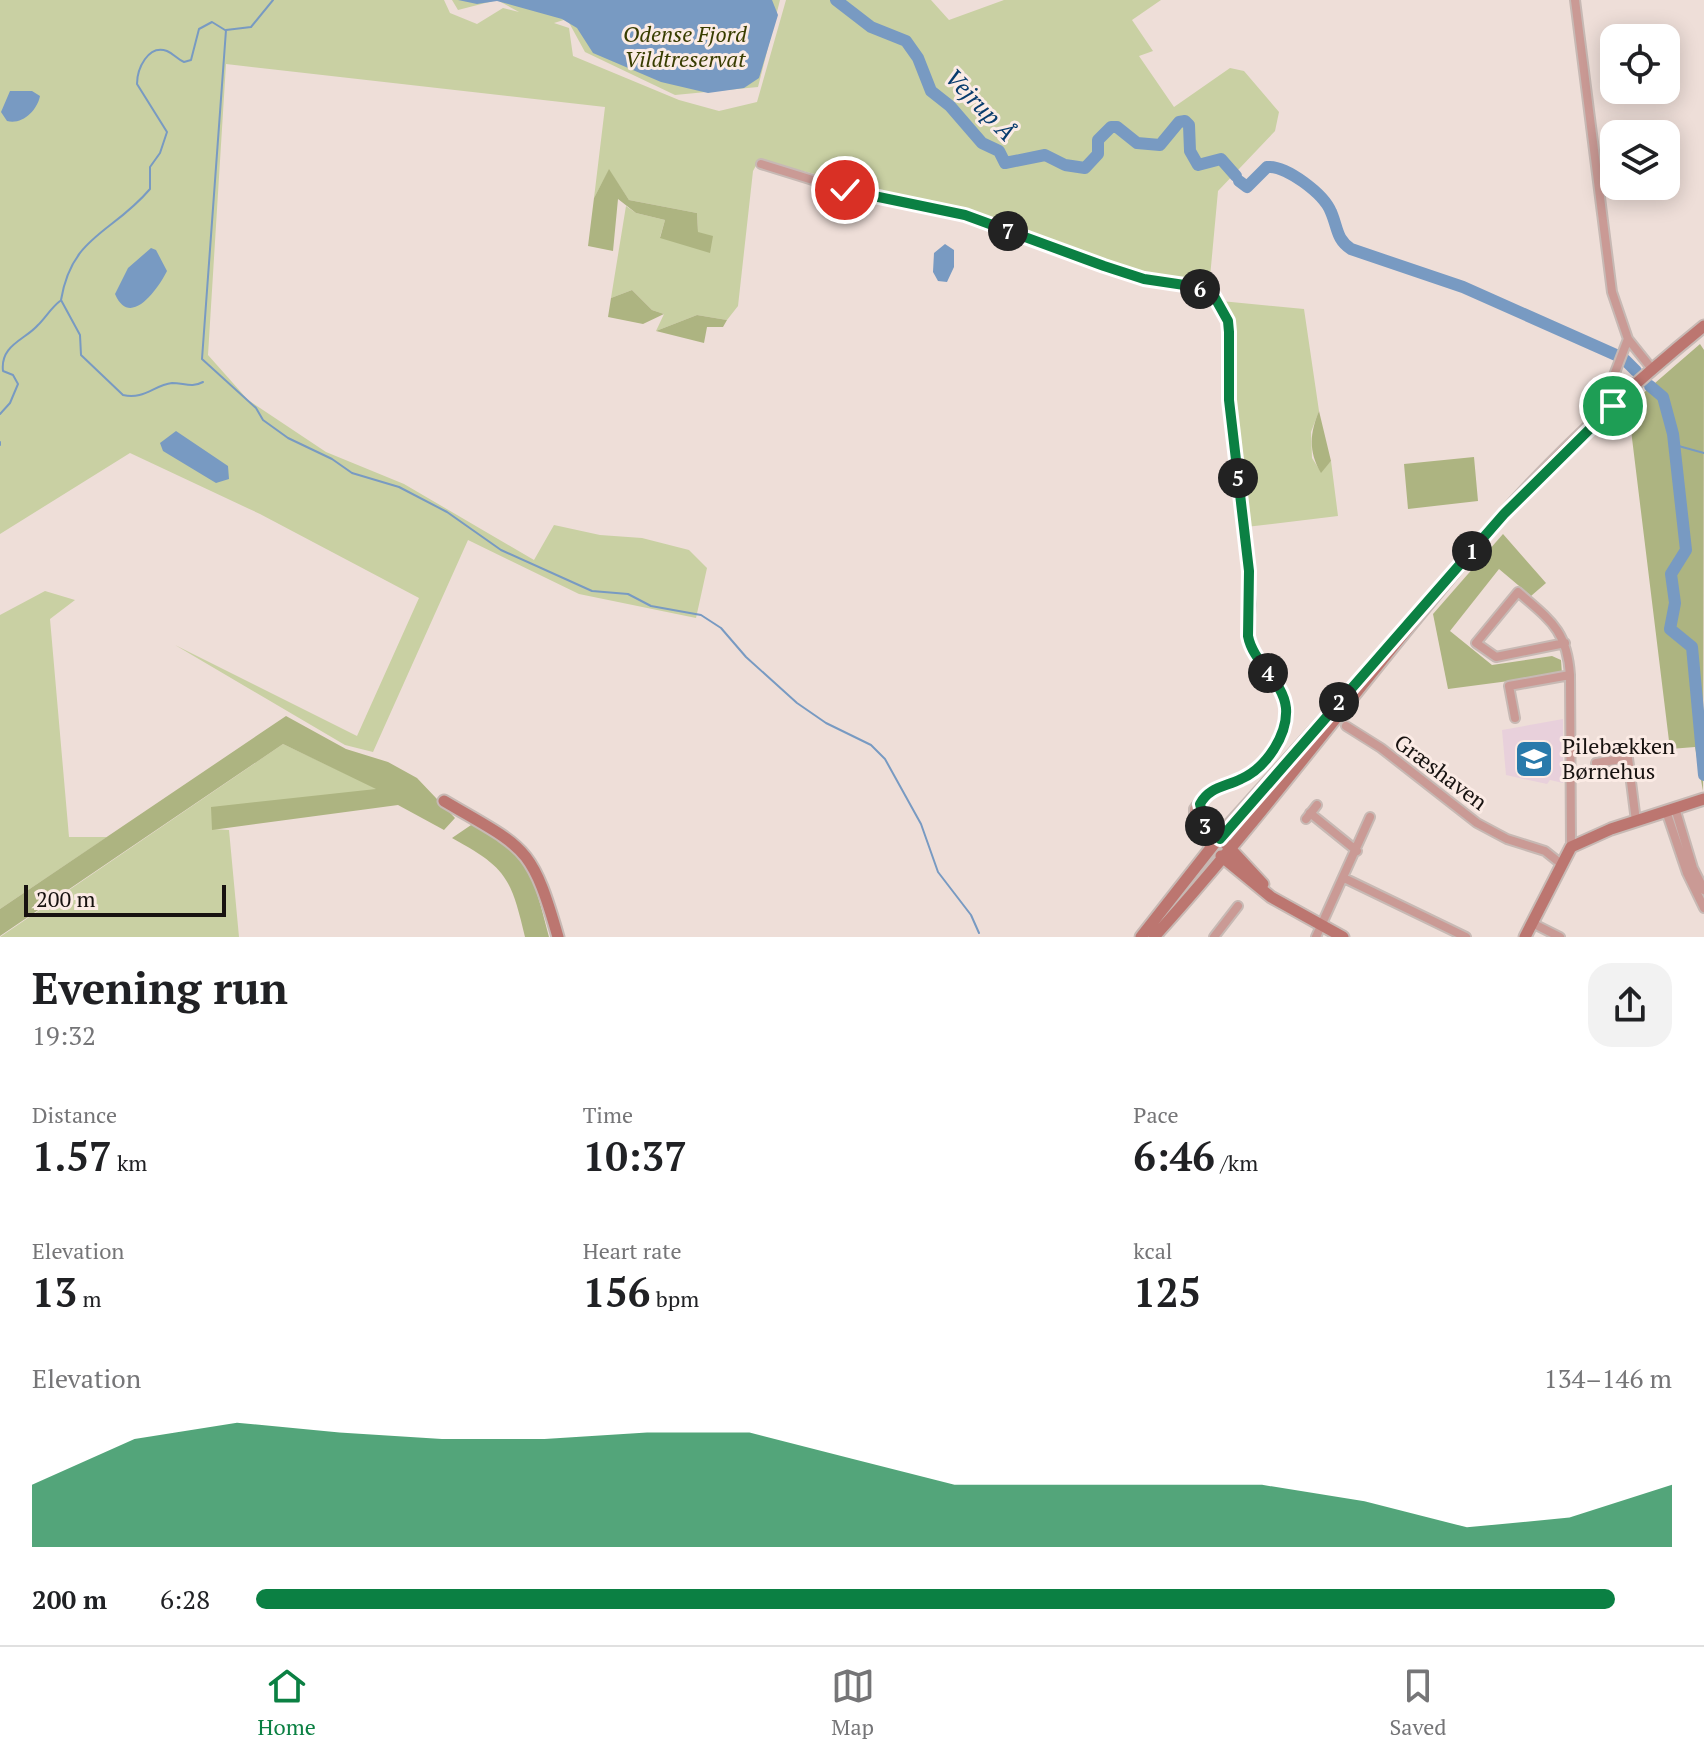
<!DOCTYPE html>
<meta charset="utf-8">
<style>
:root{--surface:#fff;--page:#f2f2f2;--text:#202124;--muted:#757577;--line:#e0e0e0;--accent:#0b8043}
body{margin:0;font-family:"PT Serif",serif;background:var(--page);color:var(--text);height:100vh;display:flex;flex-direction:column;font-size:30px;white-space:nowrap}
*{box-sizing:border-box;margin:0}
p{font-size:26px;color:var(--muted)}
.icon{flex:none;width:44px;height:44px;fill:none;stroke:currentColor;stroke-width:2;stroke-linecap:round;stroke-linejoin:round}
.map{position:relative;height:937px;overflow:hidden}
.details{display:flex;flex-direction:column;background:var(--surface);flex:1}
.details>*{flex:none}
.controls{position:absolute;left:1600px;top:24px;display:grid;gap:16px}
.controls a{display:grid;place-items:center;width:80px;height:80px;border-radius:16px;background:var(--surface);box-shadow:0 4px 20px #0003;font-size:40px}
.scale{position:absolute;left:24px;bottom:20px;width:202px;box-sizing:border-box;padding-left:8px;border:4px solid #171210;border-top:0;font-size:22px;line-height:28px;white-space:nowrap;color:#171210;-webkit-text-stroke:6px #fbebe5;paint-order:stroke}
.pin{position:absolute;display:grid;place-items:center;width:68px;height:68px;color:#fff;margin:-34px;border:4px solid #fff;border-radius:50%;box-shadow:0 2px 8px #0007}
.km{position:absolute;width:40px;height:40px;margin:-20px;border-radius:50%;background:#222;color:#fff;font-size:22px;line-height:40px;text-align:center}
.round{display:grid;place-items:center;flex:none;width:84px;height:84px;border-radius:24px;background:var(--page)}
.overview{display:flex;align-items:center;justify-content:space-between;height:136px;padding:0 32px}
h1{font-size:44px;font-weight:800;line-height:60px}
.figures{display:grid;grid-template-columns:repeat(3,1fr);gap:12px;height:136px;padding:8px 32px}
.figures div{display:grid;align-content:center}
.figures b{font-size:40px;font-weight:800}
.figures small{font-size:22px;font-weight:400}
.figures p{font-size:22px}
.chart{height:224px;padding:16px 32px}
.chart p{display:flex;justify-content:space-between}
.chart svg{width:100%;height:144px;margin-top:8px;fill:var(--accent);opacity:.7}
ul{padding:0 32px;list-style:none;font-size:26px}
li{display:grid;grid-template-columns:128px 96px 1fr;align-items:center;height:60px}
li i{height:20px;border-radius:10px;background:var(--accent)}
.tabs{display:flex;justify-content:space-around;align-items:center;height:112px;border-top:2px solid var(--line);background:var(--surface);font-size:22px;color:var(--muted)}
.tabs a{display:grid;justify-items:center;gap:4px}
.tabs .active{color:var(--accent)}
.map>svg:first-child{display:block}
</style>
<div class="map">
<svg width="1704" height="937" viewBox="0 0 1704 937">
<rect width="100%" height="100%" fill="#eeded8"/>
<path fill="#e8d0db" d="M1563,719V783L1550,780L1547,784L1506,775L1502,730Z"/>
<path fill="#c9d0a3" d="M0,0H444L450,13L477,24L503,8L519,12L497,0L458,10L452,0H780L758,87L675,95L585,52L567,19L554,23L569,28L573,56L679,100L719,111L757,102L786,0H931L949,20L1004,0H1161L1132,20L1153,51L1139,56L1174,107L1230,68L1244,71L1279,112L1275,131L1218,191L1209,288L1110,263L963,209L961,211L759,160L753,171L738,306L727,320L697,315L656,331L664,314L652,310L632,290L611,298L626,206L636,213L665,220L660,237L698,232L697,213L629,200L609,170L594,198L605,107L226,64L208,355L248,400L326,452L404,484L534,560L554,525L600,535L642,538L689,550L707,568L696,618L579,594L468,540L373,752L345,745L175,645L357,736L419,598L260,514L130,453L0,534Z
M1221,301L1304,309L1319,411L1311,432L1312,458L1321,472L1331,461L1338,516L1246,527L1231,410L1233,331Z
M45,591L75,600L50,619L69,837H107L0,909V615Z
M283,744L378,789L212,829L229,830L239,937H0Z"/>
<path fill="#adb481" d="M609,169L629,200L697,213L698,232L713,236L710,253L660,238L665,220L636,213L618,199L613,251L588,246L594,198Z
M632,290L652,310L664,314L643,324L608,317L611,298Z
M697,315L727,320L723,327H707L704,343L656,331Z
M1700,344L1704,350L1703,791L1695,747L1670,749L1631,430L1625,409Z
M1319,411L1331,461L1321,473C1308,451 1310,433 1319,411Z
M1474,457L1478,501L1408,509L1404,464Z
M1503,534L1546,583L1531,596L1499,569L1450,631L1492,665L1552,656L1561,660L1562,674L1448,689L1433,614Z
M286,716L346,749L388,762L417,778L455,818L444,830L398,805L212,830L211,807L376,789L283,744L0,936V909Z
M474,823C530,859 533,874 549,937H525C511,878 507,868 452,838Z"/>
<path fill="#789ac2" d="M458,0H772L778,15L759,78L744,88L708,93L661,82L593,53L577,28L562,19L497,1L477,4Z
M10,91H32L40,96C37,111 22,125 7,121L1,112Z
M945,244L954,250V267L947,282L938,281L933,272L934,253Z
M151,248L156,250L167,271C158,289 130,329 115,294L128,268Z
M176,431L228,466L229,479L216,483L163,451L160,443Z"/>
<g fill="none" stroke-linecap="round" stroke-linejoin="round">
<path stroke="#789ac2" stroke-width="2" d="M273,0L251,27L226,30L202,359L256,408L263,420L288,438L332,459L352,473L399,487L447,512L501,550L592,591L628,594L651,606L701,615L721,628L746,657L797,703L826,723L871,745L885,759L921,824L938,872L971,915L979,933
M203,382C192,388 184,383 172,383C154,385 144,400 123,395L81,355L80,335L61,300C72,235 112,234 150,189V167L160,153L167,132L137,84C137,69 148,44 167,51C174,54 177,59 184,62L191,60L199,29L212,22L225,30
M0,414L10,403L18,384L13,375L3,371C0,345 25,340 38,325C46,317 51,308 60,301
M0,442V445
M1675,445L1704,453"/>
<path stroke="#789ac2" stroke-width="12" d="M836,0L871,27L906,41L918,58L931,91L950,106L982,143L999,151L1005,163L1045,155L1065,165L1085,168L1098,154V140L1111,127H1117L1137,143L1160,145L1179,122L1185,121L1189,125L1190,151L1198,165L1221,159L1236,176
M1239,181L1247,187L1267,167C1286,165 1324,194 1331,212C1338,228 1336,239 1351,249L1463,287L1616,355
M1625,360L1636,371
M1650,386L1663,397L1673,434L1686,550L1671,574L1675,603L1670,629L1692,647L1704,775"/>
<g stroke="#c7b9b4" stroke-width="12">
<path id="street" d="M1575,0L1612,292L1628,339L1652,369
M761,164L845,190L965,215L1104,266L1144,279L1191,286L1214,296L1228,321L1229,332V400L1251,604L1248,636C1254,663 1282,679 1286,706C1289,733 1268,765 1245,778C1225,788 1207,788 1194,809V828L1212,849
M1613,406L1611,383L1628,339
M1565,643L1496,657L1476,643L1518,592C1550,620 1567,630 1570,675L1571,847
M1515,718L1509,686L1570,675
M1346,726L1381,748L1477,823L1507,839L1545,851L1560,863
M1596,763L1628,758L1636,821
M1202,800L1201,819L1220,839
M1675,808L1693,868L1704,890
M1666,811L1687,873L1704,908
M1310,813L1357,851
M1306,819L1317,805
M1344,878L1466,937
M1532,923L1560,937
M1214,937L1238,906
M1316,937L1370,817"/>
</g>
<g stroke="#c7b9b4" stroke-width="15">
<path id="secondary" d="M444,801C525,849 531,843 558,937
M1226,844L1263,884
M1221,856L1271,897L1343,937
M1141,937L1229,825L1336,706
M1154,937C1276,802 1381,654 1501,517C1562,448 1633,384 1704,326
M1525,937L1571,847L1611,829L1704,799"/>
</g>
<use href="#street" stroke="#ca9a95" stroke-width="8"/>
<use href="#secondary" stroke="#bc7670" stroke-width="11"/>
</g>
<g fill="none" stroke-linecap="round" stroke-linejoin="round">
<g stroke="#fff" stroke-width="16">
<path id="route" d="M845,190L965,215L1104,266L1144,279L1191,286L1214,296L1228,321L1229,332V400L1249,571L1248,636C1253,663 1283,680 1286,708C1288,735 1266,768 1241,779C1225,787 1209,787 1200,804L1205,826L1220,839L1504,514L1613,406"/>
</g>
<use href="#route" stroke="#0b8043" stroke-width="10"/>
</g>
<defs>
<g id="school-square" transform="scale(2)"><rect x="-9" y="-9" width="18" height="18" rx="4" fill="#297aab" stroke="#fbebe5"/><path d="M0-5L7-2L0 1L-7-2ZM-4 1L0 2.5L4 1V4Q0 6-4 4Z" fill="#fff"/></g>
</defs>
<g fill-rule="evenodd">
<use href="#school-square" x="1534" y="759"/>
</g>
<g text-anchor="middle" stroke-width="6" stroke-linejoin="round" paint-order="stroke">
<g font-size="22" font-style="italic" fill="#383d00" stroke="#fbebe5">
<text x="685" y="42">Odense Fjord<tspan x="685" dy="25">Vildtreservat</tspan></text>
</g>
<g font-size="22" fill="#171210" stroke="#fbebe5" text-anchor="start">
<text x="1562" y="754">Pilebækken<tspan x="1562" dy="25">Børnehus</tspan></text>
</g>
<g font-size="22" fill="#171210" stroke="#fbebe5">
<text transform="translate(1441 772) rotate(37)" y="8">Græshaven</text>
</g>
<g font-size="24" font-style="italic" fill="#073b6d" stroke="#fbebe5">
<text transform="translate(980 105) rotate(46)" y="8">Vejrup Å</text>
</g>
</g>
</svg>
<div class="controls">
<a><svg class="icon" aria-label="locate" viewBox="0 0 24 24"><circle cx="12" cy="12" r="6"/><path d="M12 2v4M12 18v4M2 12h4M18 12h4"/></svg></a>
<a><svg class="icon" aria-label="layers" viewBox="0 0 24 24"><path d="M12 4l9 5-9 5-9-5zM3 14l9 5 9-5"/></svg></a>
</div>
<div class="scale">200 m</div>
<div class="pin" style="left:1613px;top:406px;background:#1e9e55"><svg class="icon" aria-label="arrive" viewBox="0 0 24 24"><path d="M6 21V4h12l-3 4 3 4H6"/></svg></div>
<div class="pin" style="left:845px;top:190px;background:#d93025"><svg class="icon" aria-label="check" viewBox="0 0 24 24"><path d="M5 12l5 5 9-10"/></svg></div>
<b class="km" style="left:1472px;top:551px">1</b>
<b class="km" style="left:1339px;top:702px">2</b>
<b class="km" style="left:1205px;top:826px">3</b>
<b class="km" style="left:1268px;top:673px">4</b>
<b class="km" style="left:1238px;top:478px">5</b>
<b class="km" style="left:1200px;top:289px">6</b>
<b class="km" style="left:1008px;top:231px">7</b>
</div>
<section class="details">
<div class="overview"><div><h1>Evening run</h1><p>19:32</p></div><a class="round"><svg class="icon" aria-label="share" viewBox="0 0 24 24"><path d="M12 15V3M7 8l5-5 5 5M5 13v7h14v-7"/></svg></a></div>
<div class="figures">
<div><p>Distance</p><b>1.57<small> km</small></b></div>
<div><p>Time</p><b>10:37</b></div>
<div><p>Pace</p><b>6:46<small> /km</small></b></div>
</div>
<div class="figures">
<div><p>Elevation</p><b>13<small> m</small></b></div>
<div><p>Heart rate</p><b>156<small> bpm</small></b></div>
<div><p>kcal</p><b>125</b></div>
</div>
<div class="chart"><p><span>Elevation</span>134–146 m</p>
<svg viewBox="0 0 160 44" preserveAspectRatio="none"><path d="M0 44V25L10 11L20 6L30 9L40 11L50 11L60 9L70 9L80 17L90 25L100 25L110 25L120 25L130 30L140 38L150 35L160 25V44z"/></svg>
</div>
<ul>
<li><b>200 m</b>6:28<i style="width:96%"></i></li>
</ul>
</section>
<nav class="tabs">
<a class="active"><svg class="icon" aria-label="home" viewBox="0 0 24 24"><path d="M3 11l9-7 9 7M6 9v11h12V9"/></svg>Home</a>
<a><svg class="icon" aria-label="map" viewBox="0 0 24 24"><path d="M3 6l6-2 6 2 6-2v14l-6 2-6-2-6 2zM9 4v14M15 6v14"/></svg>Map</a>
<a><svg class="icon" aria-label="saved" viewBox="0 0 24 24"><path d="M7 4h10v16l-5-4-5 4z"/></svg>Saved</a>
</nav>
